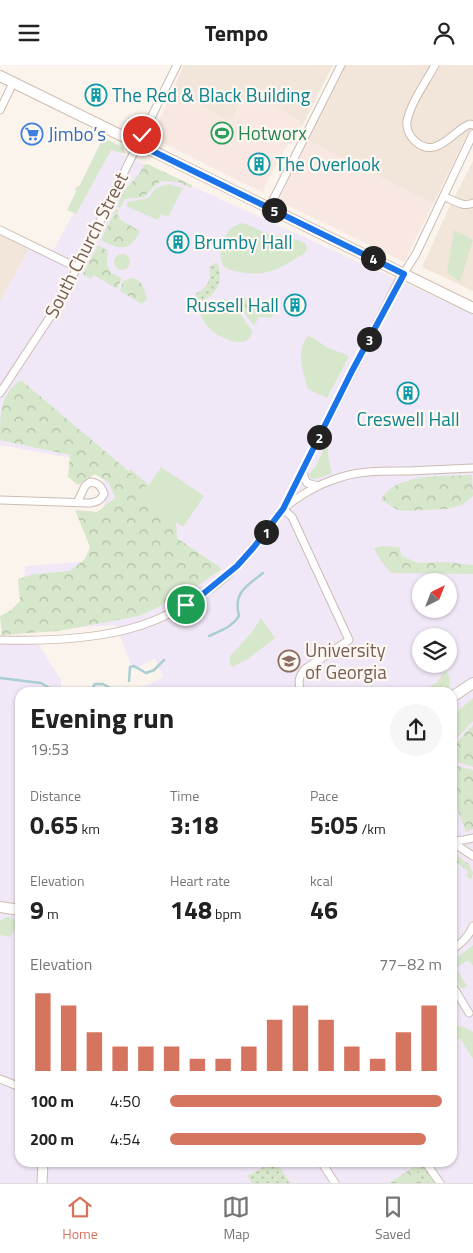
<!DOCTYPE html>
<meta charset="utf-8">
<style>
:root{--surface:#fff;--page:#f6f6f6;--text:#222;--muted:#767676;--line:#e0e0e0;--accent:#d6755f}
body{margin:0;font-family:"Titillium Web",sans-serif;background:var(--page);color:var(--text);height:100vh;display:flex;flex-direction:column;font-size:19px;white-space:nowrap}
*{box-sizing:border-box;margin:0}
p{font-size:16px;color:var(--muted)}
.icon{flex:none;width:28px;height:28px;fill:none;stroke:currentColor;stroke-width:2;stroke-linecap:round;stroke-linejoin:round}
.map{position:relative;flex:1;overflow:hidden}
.side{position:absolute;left:15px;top:622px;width:442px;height:480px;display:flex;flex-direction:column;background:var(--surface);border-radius:15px;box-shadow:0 1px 4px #0004}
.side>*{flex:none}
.needle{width:32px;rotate:42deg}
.controls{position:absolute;left:412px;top:508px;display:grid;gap:10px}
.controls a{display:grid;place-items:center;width:45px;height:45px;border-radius:50%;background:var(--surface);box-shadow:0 1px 4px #0004;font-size:25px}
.pin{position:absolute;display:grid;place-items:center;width:42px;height:42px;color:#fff;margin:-21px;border:2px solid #fff;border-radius:50%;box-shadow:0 1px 5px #0007}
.km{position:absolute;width:25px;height:25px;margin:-12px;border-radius:50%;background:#222;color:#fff;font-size:14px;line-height:25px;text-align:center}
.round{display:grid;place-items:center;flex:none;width:52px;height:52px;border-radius:26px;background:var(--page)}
.head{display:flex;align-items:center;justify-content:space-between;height:85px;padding:0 15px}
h1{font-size:28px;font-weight:700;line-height:38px}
.stats{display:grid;grid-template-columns:repeat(3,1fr);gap:8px;height:85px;padding:5px 15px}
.stats div{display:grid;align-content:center}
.stats b{font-size:25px;font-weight:700}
.stats small{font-size:14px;font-weight:400}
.stats p{font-size:14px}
.chart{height:140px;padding:10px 15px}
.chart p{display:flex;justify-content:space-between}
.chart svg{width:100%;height:90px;margin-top:5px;stroke:var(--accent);stroke-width:6}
ul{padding:0 15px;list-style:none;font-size:16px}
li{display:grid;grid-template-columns:80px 60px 1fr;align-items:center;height:38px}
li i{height:12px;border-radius:6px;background:var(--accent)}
header{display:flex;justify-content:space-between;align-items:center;height:65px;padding:0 15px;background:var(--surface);font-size:22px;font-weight:700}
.dock{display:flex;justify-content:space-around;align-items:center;height:70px;border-top:1px solid var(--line);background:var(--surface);font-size:14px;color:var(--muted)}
.dock a{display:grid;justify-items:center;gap:2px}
.dock .selected{color:var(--accent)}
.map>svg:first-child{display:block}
</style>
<header><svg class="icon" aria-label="menu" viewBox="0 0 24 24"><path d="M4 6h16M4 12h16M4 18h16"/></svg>Tempo<svg class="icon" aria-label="person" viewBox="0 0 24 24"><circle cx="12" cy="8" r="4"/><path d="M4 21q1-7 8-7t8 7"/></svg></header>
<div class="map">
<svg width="473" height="1118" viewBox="0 0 473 1118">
<defs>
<pattern id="forest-crowns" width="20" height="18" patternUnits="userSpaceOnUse" patternTransform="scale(1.25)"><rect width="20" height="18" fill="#d7e7cb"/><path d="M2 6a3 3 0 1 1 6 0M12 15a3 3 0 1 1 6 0" fill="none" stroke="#b3bea7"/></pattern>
<pattern id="garden-dots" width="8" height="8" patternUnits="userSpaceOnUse" patternTransform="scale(1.25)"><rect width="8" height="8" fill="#d7e7cb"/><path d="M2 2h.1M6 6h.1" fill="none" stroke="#b3bea7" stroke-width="1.8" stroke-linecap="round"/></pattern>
</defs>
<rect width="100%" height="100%" fill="#fbf4ec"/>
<path fill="#f2e6db" d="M184,0H333L301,63L299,55L245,26L232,57L172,26Z
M344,0H473V58L433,139L307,75Z
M473,96V226L422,202L448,145Z
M0,169L29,184L0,237Z"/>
<path fill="#f9e7e1" d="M172,26L231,56L245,26L299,55L301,63L292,78L287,80L265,121L264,128L155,74L153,70Z
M307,75L433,139L404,197L279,136Z"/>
<path fill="#f1e8f7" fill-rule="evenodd" d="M106,82L473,249V1118H0V580L38,578L61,615V627L20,628V1098H452V628L136,627L135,626L163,612L155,594L133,605L116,560L20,566L25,501L106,495L103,399L0,380V237L30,182L54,184L89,119ZM421,516H449V544H421ZM421,571H449V599H421Z"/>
<path fill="#d7e7cb" d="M103,73L123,82L125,89L111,85L76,149L67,145L76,127L75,123L80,120Z
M168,119L183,123L168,152L161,149L158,155L126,141L128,137L148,133L156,123Z
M241,158C249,159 254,163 261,166C275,172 291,171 305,178L307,183L305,188C293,195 281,204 267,207C259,210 232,208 225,202C215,194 223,171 231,163C234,161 238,160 241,158Z
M454,165L473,175L460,217L447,207Z
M114 197a8 8 0 1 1 16 0a8 8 0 1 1-16 0Z
M226,234L233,238L252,266C250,287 218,273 210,264C204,258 201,251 198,243Z
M243,246C253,247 263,254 272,246L274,250L270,253L259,252L254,261Z
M308,271L314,273L326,282L349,291L327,333L308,324C303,306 295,287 308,271Z
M326,379L328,381V391L332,408L316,414H312L309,409L316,401Z
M161,402L204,431L183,462L147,436L145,421L129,406L130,404L149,420Z
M261,553L275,573L248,594L232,602L230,600V591L252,567Z
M446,606L450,613L449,623L443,627H421C425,623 430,622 435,619C441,615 440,609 446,606Z
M473,633V656L453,677V650Z
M7,852L14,853V855L19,859L10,872L0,870V856Z
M473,880V901L468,895L456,903L467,921L462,924L453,909V896Z
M453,960L464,962L473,967V994L460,973L453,977Z"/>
<path fill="url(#forest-crowns)" d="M147,99L192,120L191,123L178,117L160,116L144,132L125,134L120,143L117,141L124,126L140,108L144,100Z
M116,144L119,146L117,150L120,152L119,154L140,166C131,187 119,185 101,175Z
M98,180L108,186L107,199L111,208L122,213L117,224L94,210L91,214L83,209Z
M132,213C142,214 145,225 147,234L142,239L120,226L123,216Z
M238,230L257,239L266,240L272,246C263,254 252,247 243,246L238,236Z
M21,315L146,421L147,436L176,457L177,473L222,504L185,529L139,551L58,566L2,570L0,551L10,546L20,536L18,514L34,509L70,506L85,494L90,482L75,445L97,447L115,433L109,418L95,409L78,420L68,412L70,390L0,375C0,349 0,329 21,315Z
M472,410L473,431L462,440L446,444L408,446L398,445L381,435C395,407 445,412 472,410Z
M382,481L399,482L402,491L418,498L445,497L473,500V509L391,508L379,493L374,483Z
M473,660V702L452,695L453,681Z
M453,700L473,705V764L466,767L453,732Z
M420,1098H426L439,1118H389Z"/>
<path fill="url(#garden-dots)" d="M215,198L218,199C223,219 217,231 197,238L195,229C206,224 213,215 209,202Z
M453,788L469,799L473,808L471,814L466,811L469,807L453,794Z
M271,1098H277L290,1118H252L247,1111Z
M411,1098C427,1097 428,1106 436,1118L424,1117Z"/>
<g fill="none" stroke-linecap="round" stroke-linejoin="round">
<path stroke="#a9ced3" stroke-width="2.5" d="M209,571C220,566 232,562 239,551C233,528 246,521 263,508
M0,613L41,618L53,625L67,628
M129,616L130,602L134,601L146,608L154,605L164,595
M93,622L95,619H103L112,624L127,623
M72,628L79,625"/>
<g stroke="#ccbcb2" stroke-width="9">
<path id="minor" d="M435,0C426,17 411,37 407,56C406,64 410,72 416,77C421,81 427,84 434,82C447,79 457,64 470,59L473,60
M0,45L13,18
M444,132C455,135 462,143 473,138
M269,143L341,0
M0,165L78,203
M0,328L52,249L68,221L177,0
M302,407L307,418L318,421
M0,435L89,438C97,437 100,436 104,429C101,421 99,418 90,417L85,421L77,438
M284,442L398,217L416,189L473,69
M283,444L292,452L349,575L305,604C298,612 298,617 301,628
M0,575C41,576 85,575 125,565C166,555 209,530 239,499C255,482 267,463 282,446C291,435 316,421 330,416C356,405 381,406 408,406C430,405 452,404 473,403
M452,776L464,775L473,773
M452,777L473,791
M452,885C461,878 469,872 473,861
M452,920L469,948
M0,1014L20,1022
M322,1098L335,1118
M426,1098L440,1118"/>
</g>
<g stroke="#ccbcb2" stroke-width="11">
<path id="tertiary" d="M42,1118L43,1098"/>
</g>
<g stroke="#cebdb0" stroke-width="12">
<path id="secondary" d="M0,11L473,243
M452,632L473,618
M0,842L20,845"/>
</g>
<use href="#minor" stroke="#fff" stroke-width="7"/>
<use href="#tertiary" stroke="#fff" stroke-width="9"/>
<use href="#secondary" stroke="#fff" stroke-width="10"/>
</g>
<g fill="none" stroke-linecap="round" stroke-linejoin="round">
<g stroke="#fff" stroke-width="10">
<path id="route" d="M142,70L138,79L404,209L352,306L283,444L254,482L237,501L198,533L186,540"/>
</g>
<use href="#route" stroke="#1a73e8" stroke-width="6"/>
</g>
<defs>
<g id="building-ring" transform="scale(1.125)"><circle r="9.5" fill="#fdf8f2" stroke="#0f9aa8" stroke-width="1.5"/><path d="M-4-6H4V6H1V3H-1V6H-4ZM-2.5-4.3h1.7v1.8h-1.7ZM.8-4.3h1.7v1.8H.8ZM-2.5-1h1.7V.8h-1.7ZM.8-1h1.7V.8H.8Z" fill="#0f9aa8"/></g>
<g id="stadium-ring" transform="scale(1.125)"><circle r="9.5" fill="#fdf8f2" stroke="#2e9e5b" stroke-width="1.5"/><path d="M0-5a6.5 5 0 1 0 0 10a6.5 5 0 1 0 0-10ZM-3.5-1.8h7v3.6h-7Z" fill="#2e9e5b"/></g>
<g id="supermarket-ring" transform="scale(1.125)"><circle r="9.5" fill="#fdf8f2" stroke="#3f7fe0" stroke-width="1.5"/><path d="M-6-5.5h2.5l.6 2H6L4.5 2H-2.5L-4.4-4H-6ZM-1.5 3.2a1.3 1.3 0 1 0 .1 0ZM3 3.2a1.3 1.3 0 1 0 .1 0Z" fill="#3f7fe0"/></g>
<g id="university-ring" transform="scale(1.125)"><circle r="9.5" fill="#fdf8f2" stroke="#8d6e63" stroke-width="1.5"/><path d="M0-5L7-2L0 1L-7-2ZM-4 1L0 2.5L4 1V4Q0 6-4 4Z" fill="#8d6e63"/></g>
</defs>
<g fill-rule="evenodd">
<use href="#building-ring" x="96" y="30"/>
<use href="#stadium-ring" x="222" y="68"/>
<use href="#supermarket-ring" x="32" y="69"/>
<use href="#building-ring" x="259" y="99"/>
<use href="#building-ring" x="178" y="177"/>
<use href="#building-ring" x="295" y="240"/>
<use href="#building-ring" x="408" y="328"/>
<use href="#university-ring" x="289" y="596"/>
</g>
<g text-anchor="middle" stroke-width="4.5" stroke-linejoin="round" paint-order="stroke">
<g font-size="19" fill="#0d838f" stroke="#fdf8f2" text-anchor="start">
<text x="112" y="37">The Red &amp; Black Building</text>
<text x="275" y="106">The Overlook</text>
<text x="194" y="184">Brumby Hall</text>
<text x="279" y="247" text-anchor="end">Russell Hall</text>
<text x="408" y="361" text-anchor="middle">Creswell Hall</text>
</g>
<g font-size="19" fill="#27864d" stroke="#fdf8f2" text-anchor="start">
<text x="238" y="75">Hotworx</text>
</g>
<g font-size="19" fill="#366cbe" stroke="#fdf8f2" text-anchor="start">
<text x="48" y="76">Jimbo’s</text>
</g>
<g font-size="19" fill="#745c51" stroke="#fdf8f2">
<text transform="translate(86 180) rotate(-63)" y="7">South Church Street</text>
</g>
<g font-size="19" fill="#785e54" stroke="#fdf8f2" text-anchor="start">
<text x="305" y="592">University<tspan x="305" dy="22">of Georgia</tspan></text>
</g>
</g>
</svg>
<div class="controls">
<a><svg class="needle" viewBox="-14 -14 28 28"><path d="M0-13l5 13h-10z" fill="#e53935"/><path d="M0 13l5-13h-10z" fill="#767676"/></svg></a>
<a><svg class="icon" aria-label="layers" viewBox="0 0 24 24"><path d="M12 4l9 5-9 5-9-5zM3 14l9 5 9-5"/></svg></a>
</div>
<div class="pin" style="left:186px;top:540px;background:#1e9e55"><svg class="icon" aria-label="arrive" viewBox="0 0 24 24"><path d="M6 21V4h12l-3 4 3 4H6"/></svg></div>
<div class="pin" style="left:142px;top:70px;background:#d93025"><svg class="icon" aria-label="check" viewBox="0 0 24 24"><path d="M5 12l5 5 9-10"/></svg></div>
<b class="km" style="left:266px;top:467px">1</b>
<b class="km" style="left:319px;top:372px">2</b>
<b class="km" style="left:369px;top:274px">3</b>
<b class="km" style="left:373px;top:193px">4</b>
<b class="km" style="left:274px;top:145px">5</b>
<section class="side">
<div class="head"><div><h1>Evening run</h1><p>19:53</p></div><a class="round"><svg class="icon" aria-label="share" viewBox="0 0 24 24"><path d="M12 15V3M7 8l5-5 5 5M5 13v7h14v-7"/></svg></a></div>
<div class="stats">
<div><p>Distance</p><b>0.65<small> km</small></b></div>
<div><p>Time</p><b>3:18</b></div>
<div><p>Pace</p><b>5:05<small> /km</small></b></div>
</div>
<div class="stats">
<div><p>Elevation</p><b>9<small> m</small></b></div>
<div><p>Heart rate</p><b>148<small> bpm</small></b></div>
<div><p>kcal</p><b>46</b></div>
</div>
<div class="chart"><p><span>Elevation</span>77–82 m</p>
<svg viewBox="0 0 160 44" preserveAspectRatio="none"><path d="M5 44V6M15 44V12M25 44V25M35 44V32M45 44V32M55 44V32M65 44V38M75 44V38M85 44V32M95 44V19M105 44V12M115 44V19M125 44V32M135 44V38M145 44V25M155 44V12"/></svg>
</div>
<ul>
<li><b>100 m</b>4:50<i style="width:100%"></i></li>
<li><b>200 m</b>4:54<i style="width:94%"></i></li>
</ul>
</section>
</div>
<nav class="dock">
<a class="selected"><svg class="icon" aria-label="home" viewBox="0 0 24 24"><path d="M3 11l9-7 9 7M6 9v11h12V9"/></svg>Home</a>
<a><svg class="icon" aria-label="map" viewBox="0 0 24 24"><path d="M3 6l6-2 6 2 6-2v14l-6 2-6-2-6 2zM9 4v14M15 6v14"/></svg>Map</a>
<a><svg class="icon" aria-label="saved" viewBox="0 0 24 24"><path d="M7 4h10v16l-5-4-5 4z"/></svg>Saved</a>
</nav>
